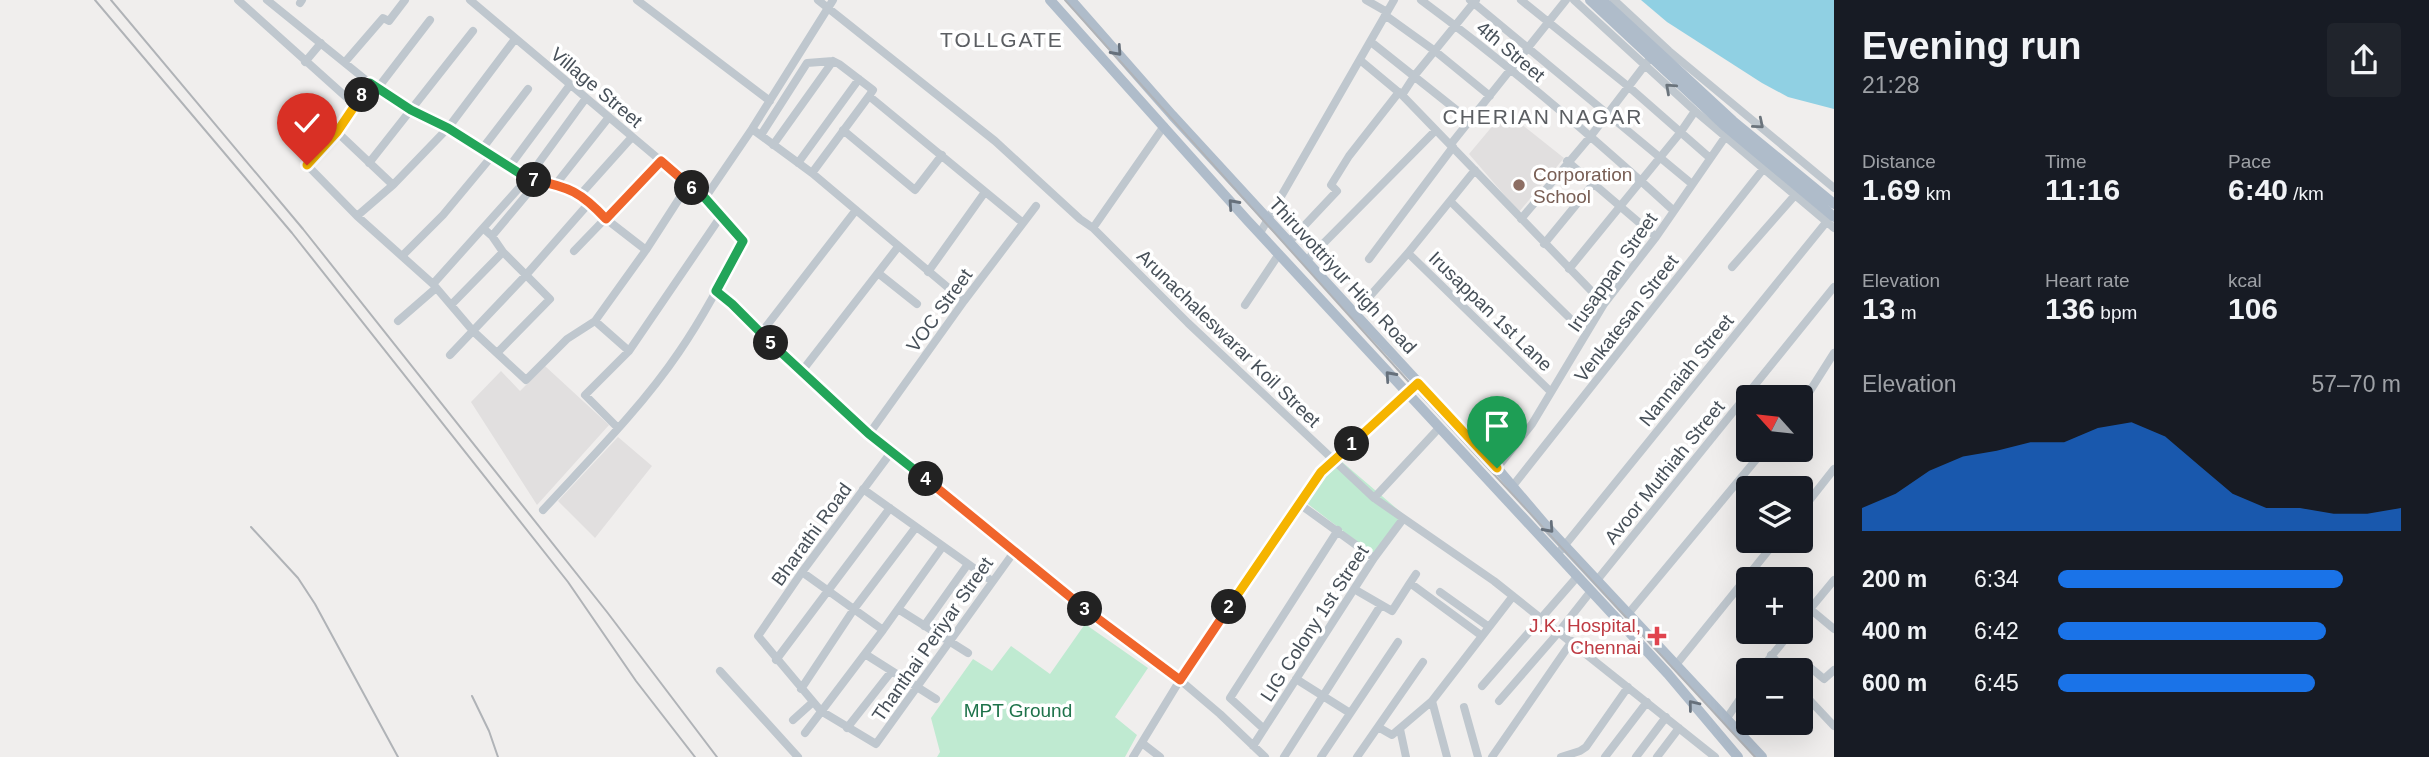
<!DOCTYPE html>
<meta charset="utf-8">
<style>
:root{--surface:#171b24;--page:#20242c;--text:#f1f3f6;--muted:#9ea1a6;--accent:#1a73e8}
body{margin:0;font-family:Arial,sans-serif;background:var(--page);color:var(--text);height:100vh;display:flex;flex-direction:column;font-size:26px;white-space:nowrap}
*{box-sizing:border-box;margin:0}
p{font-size:23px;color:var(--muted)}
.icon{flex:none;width:38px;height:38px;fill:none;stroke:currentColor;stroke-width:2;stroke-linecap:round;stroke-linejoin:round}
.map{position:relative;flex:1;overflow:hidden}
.sheet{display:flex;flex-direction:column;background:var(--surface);width:595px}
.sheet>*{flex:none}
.needle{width:46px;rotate:297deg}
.buttons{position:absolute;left:1736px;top:385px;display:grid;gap:14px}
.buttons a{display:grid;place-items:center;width:77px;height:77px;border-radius:7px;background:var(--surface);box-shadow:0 7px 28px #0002;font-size:35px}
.pin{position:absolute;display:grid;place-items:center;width:60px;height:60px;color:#fff;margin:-72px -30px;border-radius:50% 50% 50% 0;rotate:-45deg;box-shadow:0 0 7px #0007}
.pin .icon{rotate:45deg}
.km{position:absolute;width:35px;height:35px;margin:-18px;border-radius:50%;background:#222;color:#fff;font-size:19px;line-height:35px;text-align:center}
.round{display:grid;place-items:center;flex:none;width:74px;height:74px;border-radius:7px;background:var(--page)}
.head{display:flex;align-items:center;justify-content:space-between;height:119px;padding:0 28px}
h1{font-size:38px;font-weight:600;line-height:52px}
.figures{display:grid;grid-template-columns:repeat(3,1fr);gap:10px;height:119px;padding:7px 28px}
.figures div{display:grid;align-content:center}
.figures b{font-size:30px;font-weight:600}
.figures small{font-size:19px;font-weight:400}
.figures p{font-size:19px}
.chart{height:196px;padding:14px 28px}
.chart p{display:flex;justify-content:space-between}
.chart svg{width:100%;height:126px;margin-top:7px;fill:var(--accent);opacity:.7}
ul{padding:0 28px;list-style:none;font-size:23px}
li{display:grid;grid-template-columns:112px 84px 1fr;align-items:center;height:52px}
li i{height:18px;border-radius:9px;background:var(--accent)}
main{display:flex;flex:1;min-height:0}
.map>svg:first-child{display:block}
</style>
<main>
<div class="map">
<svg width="1834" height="757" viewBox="0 0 1834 757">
<rect width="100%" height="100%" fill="#f0eeed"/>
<path fill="#e1dfdf" d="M1505,111L1564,158L1519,212L1469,154Z
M545,366L609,425L537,505L471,402L501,371L520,391Z
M618,437L652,466L595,538L558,501Z"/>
<path fill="#bfead1" d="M1341,461L1403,514L1373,554L1304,501L1327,466Z
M1085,624L1148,668L1115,717L1137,735L1125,757H937L940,752L931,718L973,659L992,671L1011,646L1050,674Z"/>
<path fill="#90d0e3" d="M1641,0H1834V109L1788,97L1762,83L1667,22Z"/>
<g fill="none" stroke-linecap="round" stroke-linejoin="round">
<path stroke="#bfc7ce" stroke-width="8" d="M238,0L355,105
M267,0L377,89L411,110L448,128L527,179L556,184L580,195L606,219L646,250
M470,0L705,198L743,241C723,279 703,317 679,352C642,407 588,461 543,510
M637,0L770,101
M818,0L995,141L1080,219L1093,228L1188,323L1374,498L1494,581L1715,757
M1366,0L1387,12
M1421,0C1509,65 1593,137 1674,211
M1470,0L1692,184
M1521,0L1629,87L1710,158
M1574,0L1695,111L1834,228
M1614,0L1669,51L1834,188
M300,3L302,0
M1385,15L1435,51L1490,96
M1371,42L1469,120
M1360,60L1402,95L1604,304
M305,62L321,43
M345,62L383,18L389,21L405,0
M370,83L337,132L307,165L357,216L433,284L473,331L526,380L567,339L595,321L646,250L688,185
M377,89L430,20
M1402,95L1415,75L1476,0
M752,129L812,173L964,301
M843,130L915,190L942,155
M337,132L393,185
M761,135L807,63L833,61L839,64L873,90L869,96
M1451,144L1566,0
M773,145L833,61
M482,149L528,89
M1567,161L1656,237
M369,163L473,31
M798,163L859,79
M509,167L570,85
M812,173L869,96L1022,222
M556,184L609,117
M580,195L632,137
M705,198L752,129L833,0
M1450,201L1586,334
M357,216L393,185L448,128L515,39
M1521,219L1590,137L1648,61
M1093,228L1164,126
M484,229L492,236L503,252L550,299L498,352
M1260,233L1394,0
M492,236L538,181
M1289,242L1337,191L1331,185L1349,156L1399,92
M1544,244L1594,183
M574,251L661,161
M1408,253L1551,392
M403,255L443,215L492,156
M1369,259L1453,147
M1306,261L1436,130
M1732,267L1796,194
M1569,269L1680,133L1695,111
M928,272L985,192
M878,273L917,304
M433,284L527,179L586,98
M716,291L732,304L869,434L1080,606L1180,680L1220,714L1265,757
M451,305L503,252
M1245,305L1279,254
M1354,314L1408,253L1475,170
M398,321L436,288
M595,321L629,351
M761,333L856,210
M450,355L526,275L590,202
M802,371L898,247
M1801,405L1834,353
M618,428L585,395L629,351L721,216
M869,434L964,301L1036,206
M892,451L802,572L758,636L821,711L876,744L1014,552
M1497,468L1532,424L1604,304L1656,237L1730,130
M1512,487L1764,168
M863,489L992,581
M1374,498L1439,428
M1298,503L1374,558
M1801,511L1834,469
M1561,550L1832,215
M802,572L883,630
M1598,579L1834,287
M1410,583L1416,574
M1354,589L1392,611L1410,583L1482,636
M1440,592L1489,627
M898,609L968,653
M1810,609L1834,629
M1628,614L1764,450
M1801,620L1834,580
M924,626L968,564
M865,654L936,699
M1771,655L1784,670
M776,660L890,508
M1675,666L1776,541
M1812,669L1824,679L1834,670
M1760,670L1791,632
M720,671L798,757
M1296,679L1350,713
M1482,686L1577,577
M801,689L854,609L916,527
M1801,691L1834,726
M1432,701L1447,757
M1499,701L1558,633L1591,591
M1464,707L1478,757
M1727,718L1748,687
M793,720L813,702
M1378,727L1392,735L1432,701L1513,596
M847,728L891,672
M1264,729L1230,698L1338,530
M1400,729L1406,757
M805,733L883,630L943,546
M1142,743L1160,757
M1253,746L1374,558L1403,519
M1133,757L1180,680L1321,472L1418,383
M1284,757L1381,605
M1321,757L1398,642
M1357,757L1423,662
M1492,757L1572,641
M1561,757L1580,751L1586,747L1628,687
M1605,757L1647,702
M1636,757L1666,717
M1657,757L1679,728"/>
<path stroke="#afbcca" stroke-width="10" d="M1050,0L1247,220L1668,674L1738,757
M1071,0L1172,115L1497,468L1548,528L1762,757
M1590,0L1726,127L1834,217
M1602,0L1733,121L1834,204"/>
<path stroke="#b0b3b7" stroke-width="2" d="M95,0L292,233L568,582L636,681L695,757
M111,0L303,229L607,612L717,757
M1065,0L1417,391L1755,757
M251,527L298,578L315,604L398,757
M472,696L489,731L498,757"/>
</g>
<defs><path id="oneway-chevron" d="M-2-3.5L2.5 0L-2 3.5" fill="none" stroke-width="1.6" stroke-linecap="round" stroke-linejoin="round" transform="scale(1.75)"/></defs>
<g stroke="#66707b">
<use href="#oneway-chevron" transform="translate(1117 51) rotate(48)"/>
<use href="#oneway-chevron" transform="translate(1233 204) rotate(-132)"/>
<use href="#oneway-chevron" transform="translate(1390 376) rotate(-132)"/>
<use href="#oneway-chevron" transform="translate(1549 528) rotate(48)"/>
<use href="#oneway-chevron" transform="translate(1693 705) rotate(-129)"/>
</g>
<g stroke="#6b747c">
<use href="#oneway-chevron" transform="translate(1670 88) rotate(-138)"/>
<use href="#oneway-chevron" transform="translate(1759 124) rotate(40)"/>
</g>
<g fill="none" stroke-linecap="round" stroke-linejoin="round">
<g stroke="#fff" stroke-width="14">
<path id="split-1" d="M1352,444L1418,383L1497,468"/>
</g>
<g stroke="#fff" stroke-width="14">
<path id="split-2" d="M1229,607L1321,472L1352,444"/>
</g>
<g stroke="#fff" stroke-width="14">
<path id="split-3" d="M1085,609L1180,680L1229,607"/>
</g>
<g stroke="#fff" stroke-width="14">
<path id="split-4" d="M926,479L1085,609"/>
</g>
<g stroke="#fff" stroke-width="14">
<path id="split-5" d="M771,343L869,434L926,479"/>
</g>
<g stroke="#fff" stroke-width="14">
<path id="split-6" d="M692,188L705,198L743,241L716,291L732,304L771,343"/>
</g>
<g stroke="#fff" stroke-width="14">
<path id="split-7" d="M534,180C569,187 581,192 606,219L661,161L692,188"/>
</g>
<g stroke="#fff" stroke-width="14">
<path id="split-8" d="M362,95L370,83L411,110L448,128L527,178L534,180"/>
</g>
<g stroke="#fff" stroke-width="14">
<path id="split-9" d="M307,165L337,132L362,95"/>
</g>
<use href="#split-1" stroke="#f5b400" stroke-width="9"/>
<use href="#split-2" stroke="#f5b400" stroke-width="9"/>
<use href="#split-3" stroke="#f0652b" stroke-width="9"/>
<use href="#split-4" stroke="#f0652b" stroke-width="9"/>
<use href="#split-5" stroke="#22a559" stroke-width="9"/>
<use href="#split-6" stroke="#22a559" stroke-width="9"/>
<use href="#split-7" stroke="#f0652b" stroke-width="9"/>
<use href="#split-8" stroke="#22a559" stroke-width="9"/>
<use href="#split-9" stroke="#f5b400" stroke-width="9"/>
</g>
<circle fill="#8d6e63" stroke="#fff" stroke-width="2.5" cx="1519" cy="185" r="7"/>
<path fill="#e0444e" stroke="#fff" stroke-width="2.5" d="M1653.5 625.5h7v7h7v7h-7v7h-7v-7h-7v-7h7z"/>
<g text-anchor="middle" stroke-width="7" stroke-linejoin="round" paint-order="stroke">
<g font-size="19" fill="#475059" stroke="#fff">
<text transform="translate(1511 51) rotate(40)" y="7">4th Street</text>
<text transform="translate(597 87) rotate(40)" y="7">Village Street</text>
<text transform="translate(1612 272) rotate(-55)" y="7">Irusappan Street</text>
<text transform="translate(1343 275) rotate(47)" y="7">Thiruvottriyur High Road</text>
<text transform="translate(939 310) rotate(-54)" y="7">VOC Street</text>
<text transform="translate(1491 311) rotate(44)" y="7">Irusappan 1st Lane</text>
<text transform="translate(1626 318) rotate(-52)" y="7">Venkatesan Street</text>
<text transform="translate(1229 338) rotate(44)" y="7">Arunachaleswarar Koil Street</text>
<text transform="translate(1686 370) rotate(-51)" y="7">Nannaiah Street</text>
<text transform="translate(1664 472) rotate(-51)" y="7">Avoor Muthiah Street</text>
<text transform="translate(811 534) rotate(-54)" y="7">Bharathi Road</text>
<text transform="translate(1314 623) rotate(-57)" y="7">LIG Colony 1st Street</text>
<text transform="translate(932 639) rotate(-55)" y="7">Thanthai Periyar Street</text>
</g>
<g font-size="19" fill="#785e54" stroke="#fff" text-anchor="start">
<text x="1533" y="181">Corporation<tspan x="1533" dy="22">School</tspan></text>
</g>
<g font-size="19" fill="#be3a42" stroke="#fff" text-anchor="end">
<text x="1641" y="632">J.K. Hospital,<tspan x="1641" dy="22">Chennai</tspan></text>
</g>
<g font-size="19" fill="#1f734b" stroke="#fff">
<text x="1018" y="717">MPT Ground</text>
</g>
<g font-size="21" letter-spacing="2" fill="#5b5e62" stroke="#fff">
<text x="1002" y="47">TOLLGATE</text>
<text x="1543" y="124">CHERIAN NAGAR</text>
</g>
</g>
</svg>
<div class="buttons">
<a><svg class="needle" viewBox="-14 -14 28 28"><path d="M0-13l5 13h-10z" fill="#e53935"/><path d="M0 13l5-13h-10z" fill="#9ea1a6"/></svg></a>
<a><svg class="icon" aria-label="layers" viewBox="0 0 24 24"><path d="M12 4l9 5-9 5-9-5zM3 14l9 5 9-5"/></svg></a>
<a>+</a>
<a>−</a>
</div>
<div class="pin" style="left:1497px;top:468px;background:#1e9e55"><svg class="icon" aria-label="arrive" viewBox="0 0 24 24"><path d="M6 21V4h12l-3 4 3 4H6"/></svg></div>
<div class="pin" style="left:307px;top:165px;background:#d93025"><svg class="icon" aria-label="check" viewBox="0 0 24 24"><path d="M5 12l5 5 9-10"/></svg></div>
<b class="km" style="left:1352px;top:444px">1</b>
<b class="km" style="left:1229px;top:607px">2</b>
<b class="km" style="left:1085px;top:609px">3</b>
<b class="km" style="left:926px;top:479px">4</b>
<b class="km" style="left:771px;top:343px">5</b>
<b class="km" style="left:692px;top:188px">6</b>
<b class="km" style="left:534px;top:180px">7</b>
<b class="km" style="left:362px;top:95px">8</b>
</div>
<section class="sheet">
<div class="head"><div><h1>Evening run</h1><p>21:28</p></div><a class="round"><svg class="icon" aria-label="share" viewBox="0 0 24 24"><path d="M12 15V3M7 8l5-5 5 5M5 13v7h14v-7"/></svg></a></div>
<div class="figures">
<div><p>Distance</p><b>1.69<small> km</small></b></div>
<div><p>Time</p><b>11:16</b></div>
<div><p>Pace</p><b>6:40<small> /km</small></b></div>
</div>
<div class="figures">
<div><p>Elevation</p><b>13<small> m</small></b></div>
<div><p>Heart rate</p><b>136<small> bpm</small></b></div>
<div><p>kcal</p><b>106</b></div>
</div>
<div class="chart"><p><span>Elevation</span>57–70 m</p>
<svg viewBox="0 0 160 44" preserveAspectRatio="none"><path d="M0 44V36L10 31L20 23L30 18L40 16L50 13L60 13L70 8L80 6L90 11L100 21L110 31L120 36L130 36L140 38L150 38L160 36V44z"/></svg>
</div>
<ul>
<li><b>200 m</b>6:34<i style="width:83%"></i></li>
<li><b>400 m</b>6:42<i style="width:78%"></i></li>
<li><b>600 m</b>6:45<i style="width:75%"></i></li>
</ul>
</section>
</main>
